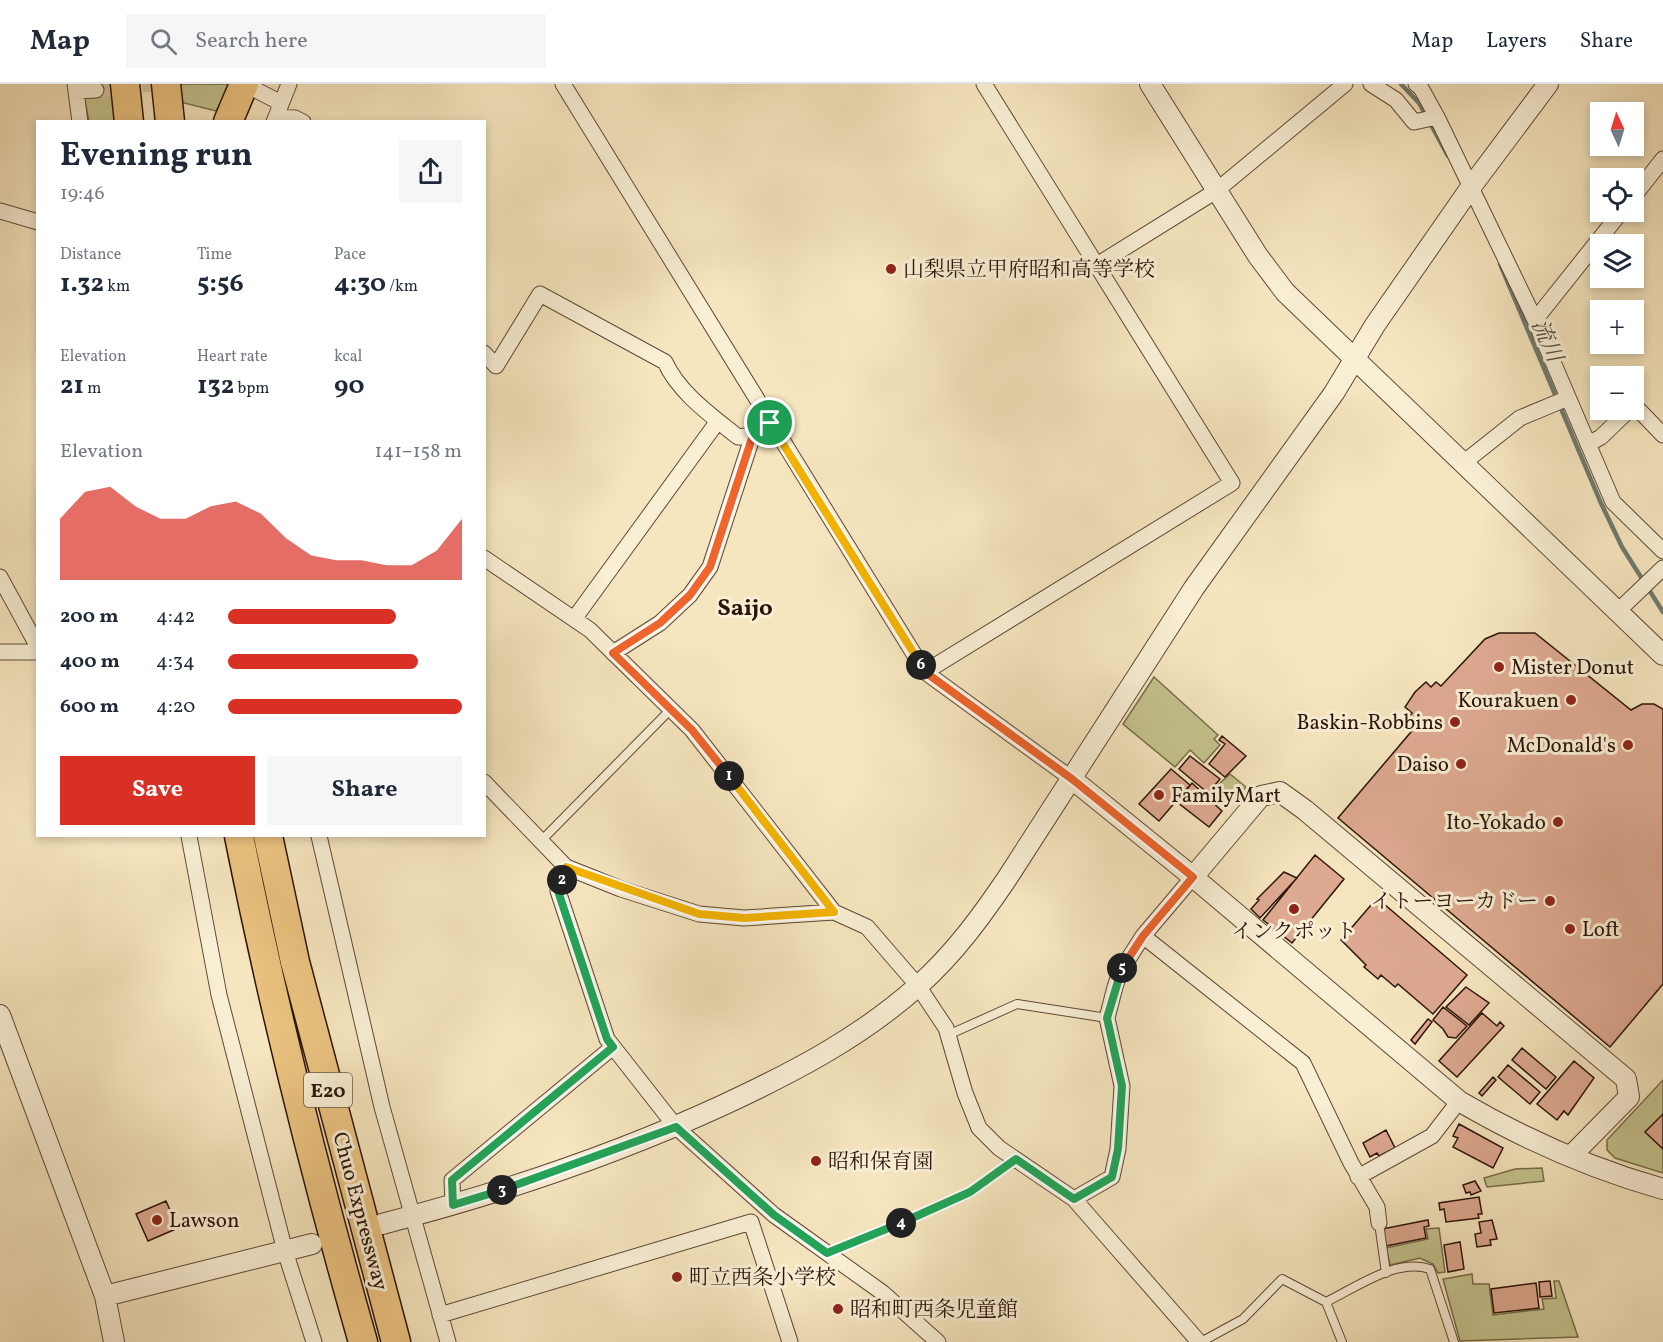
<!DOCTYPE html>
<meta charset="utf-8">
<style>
:root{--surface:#fff;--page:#f6f6f7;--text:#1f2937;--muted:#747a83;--line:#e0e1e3;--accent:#d93025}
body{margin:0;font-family:Vollkorn,"Noto Serif JP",serif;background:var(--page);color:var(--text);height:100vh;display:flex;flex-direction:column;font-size:22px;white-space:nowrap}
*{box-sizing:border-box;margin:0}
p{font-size:20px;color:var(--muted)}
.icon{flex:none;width:33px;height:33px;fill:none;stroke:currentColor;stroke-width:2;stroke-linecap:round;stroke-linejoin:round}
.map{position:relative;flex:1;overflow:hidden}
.side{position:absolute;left:36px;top:36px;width:450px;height:717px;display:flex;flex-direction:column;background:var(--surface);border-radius:0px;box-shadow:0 3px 9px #0003}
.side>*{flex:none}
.needle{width:39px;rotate:356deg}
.fabs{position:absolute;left:1590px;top:18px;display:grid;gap:12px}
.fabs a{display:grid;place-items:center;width:54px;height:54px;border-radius:0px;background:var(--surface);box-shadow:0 3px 9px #0003;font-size:30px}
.pin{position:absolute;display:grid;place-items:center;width:51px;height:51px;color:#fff;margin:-26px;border:3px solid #fff;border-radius:50%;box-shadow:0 2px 6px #0007}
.km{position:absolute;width:30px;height:30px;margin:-15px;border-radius:50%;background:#222;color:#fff;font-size:16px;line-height:30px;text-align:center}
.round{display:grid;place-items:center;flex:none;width:63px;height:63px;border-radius:0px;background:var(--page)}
.head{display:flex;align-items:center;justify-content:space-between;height:102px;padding:0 24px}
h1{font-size:33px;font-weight:700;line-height:45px}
.figures{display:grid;grid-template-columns:repeat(3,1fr);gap:9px;height:102px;padding:6px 24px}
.figures div{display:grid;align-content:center}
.figures b{font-size:26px;font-weight:700}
.figures small{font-size:16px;font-weight:400}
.figures p{font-size:16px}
.chart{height:168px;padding:12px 24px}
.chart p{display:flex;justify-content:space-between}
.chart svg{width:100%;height:108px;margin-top:6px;fill:var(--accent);opacity:.7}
.action{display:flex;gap:12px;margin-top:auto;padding:12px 24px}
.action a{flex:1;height:69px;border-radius:0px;background:var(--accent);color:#fff;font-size:24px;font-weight:700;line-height:69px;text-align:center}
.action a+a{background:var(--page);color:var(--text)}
ul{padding:0 24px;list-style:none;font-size:20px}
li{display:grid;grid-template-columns:96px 72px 1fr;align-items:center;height:45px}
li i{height:15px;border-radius:8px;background:var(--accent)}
header{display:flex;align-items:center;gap:36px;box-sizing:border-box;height:84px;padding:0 30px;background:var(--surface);border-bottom:2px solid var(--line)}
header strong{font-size:28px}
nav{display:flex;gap:33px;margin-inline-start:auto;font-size:21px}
.search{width:420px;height:54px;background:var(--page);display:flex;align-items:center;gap:15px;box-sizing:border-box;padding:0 21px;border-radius:0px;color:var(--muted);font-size:22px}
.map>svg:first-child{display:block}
</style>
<header>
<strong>Map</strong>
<div class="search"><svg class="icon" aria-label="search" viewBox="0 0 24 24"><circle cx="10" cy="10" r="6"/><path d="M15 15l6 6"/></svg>Search here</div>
<nav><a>Map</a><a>Layers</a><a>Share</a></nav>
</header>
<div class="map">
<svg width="1663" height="1258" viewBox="0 0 1663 1258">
<rect width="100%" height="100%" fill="#f6e6bf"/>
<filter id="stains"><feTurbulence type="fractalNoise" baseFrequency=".00333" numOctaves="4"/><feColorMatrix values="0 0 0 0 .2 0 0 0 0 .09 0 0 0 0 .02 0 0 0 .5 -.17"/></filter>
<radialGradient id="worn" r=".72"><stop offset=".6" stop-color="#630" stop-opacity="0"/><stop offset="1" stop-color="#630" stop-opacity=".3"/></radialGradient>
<path fill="#c4c38d" stroke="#786c4c" stroke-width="1.5" d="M81,0H111L116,37H89Z
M179,0H231L216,27L180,18Z
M1154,593L1218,651L1214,655L1220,661L1204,679L1190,666L1175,683L1123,640Z
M1230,690L1246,703L1236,716L1218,701Z
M1663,996V1089L1615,1074L1607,1066V1056Z
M1542,1084L1544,1097L1487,1103L1484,1094L1515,1085Z
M1439,1144L1445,1188L1438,1189L1433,1180L1420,1174L1390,1181L1386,1164L1428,1155L1426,1145Z
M1472,1190L1473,1200H1489L1493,1231L1544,1225L1542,1215L1556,1214L1554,1197H1559L1578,1253L1460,1257L1443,1195Z"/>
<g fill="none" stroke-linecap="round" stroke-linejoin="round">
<path stroke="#707b6f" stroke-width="4.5" d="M1401,0L1419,19L1448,72
M1500,180L1600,417L1622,463L1663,528"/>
</g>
<path fill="#dea991" stroke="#2d140b" stroke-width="1.5" d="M1499,549H1535L1631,626L1642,620H1654L1663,625V900L1610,963L1338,734L1416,642L1407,635L1412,629L1405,623L1415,608L1426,598L1431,603L1436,598L1441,602L1485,555Z
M1222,652L1246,672L1225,693L1209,680L1225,660L1219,656Z
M1190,672L1220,695L1208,709L1179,685Z
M1171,685L1190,701L1159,737L1139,720Z
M1192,699L1222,727L1209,743L1177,718Z
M1315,771L1344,795L1292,859L1263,836Z
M1284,788L1297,794L1260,834L1251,825L1259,816L1257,815Z
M1377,814L1467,891L1433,930L1398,900L1395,903L1381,891L1378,895L1364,883L1366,881L1341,856Z
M1466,903L1489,919L1469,941L1446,923Z
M1443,923L1467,942L1456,954L1448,953L1443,945L1433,936Z
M1482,929L1497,942L1500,938L1504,942L1457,993L1439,977Z
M1428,935L1432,938L1415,960L1411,956Z
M1522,964L1556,993L1546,1005L1512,976Z
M1574,977L1594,994L1568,1031L1564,1027L1557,1036L1537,1020Z
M1508,981L1540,1008L1530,1020L1498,993Z
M1493,993L1496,996L1482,1012L1479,1009Z
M1663,1030V1065L1645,1048Z
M1459,1040L1503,1064L1493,1084L1453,1063L1458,1054L1453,1052Z
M1386,1046L1395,1064L1379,1072L1377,1069L1370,1073L1363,1059Z
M1475,1097L1481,1107L1471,1111L1470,1108L1466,1109L1463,1101Z
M1479,1113L1482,1130H1478L1479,1134L1446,1138L1444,1125L1440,1126L1439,1119Z
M166,1117L178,1144L148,1157L136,1130Z
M1428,1136L1429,1142L1424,1143L1426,1154L1386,1162L1382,1145Z
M1492,1136L1497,1155L1490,1156L1491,1161L1477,1163L1475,1150L1481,1149L1479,1138Z
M1460,1158L1464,1185L1448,1188L1444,1161Z
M1550,1197L1552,1212L1540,1213L1539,1198Z
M1536,1199L1539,1224L1494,1229L1491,1205Z"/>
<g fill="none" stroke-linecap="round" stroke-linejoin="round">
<path stroke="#d8c6a4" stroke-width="15" stroke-dasharray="15 8" stroke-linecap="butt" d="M96,6L151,0"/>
<g stroke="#5f4838" stroke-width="10">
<path id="service" d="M541,757L671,625
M948,951L1017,920L1107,934
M1379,1139L1386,1189
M828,1169L970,1109L1015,1075
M1326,1218C1357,1203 1396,1174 1430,1185L1454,1258
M1201,1258L1243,1235L1282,1195L1326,1218L1342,1258"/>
</g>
<g stroke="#5f4838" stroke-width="17">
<path id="minor" d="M75,0L80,38
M563,0L925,588L1232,399L984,0
M1371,0L1396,16L1414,38L1437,33L1535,236L1613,418L1663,467
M1416,0L1421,4L1437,33
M76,7L96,6
M258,7L281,19
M276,33L295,34L303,38
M274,38L289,0
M1634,112L1663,75
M0,127L38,138
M1097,181L1216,107L1345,0
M1535,236L1621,128
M484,269L496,282L540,210L665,278C679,309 712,332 738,353L753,351
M1634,321L1663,351
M1588,360L1601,353L1629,326
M1462,380L1520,334L1568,314
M484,474L590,546L692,646L834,828L867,843L918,902L946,944L965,1009L979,1044L999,1064L1074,1115L1199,1258
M0,493L38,563
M1618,527L1663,484
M574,535L718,337
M0,568H38
M613,569L660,539L690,511L710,483L753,351L760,346
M925,588L1072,695
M484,698L566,783L621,805L699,830L744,834L834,828
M189,752L219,911L285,1167L314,1258
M319,752L382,1023L448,1258
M566,783L558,807L607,955L676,1043L774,1131L883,1209L938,1258
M1143,852L1303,979L1351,1079L1377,1123L1379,1139
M1358,1093L1432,1052L1459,1017
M1074,1115L1112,1093L1118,1065L1122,1002L1107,934L1115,903L1120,888L1143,852L1193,793
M453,1121L452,1096L613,963
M440,1231L751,1138L790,1258"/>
</g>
<g stroke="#5f4838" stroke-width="22">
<path id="tertiary" d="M1150,0L1258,172L1285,208L1663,571
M1072,695L1193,793L1459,1017C1522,1054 1592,1085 1663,1105
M1193,793L1261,712L1280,708L1305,726L1626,995L1629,1013L1571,1072
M0,931L105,1212L114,1258
M382,1140C498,1110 612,1072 721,1022C792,989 860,954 918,902C954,870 981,833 1008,793L1194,504L1334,309L1375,241L1471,103L1548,0
M105,1212L312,1160"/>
</g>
<g stroke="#2d140b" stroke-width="31">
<path id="motorway" d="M125,0L129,38
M166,0L170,38
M228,38L244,0
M239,752C273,922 315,1090 363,1258
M268,752L295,878L396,1258"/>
</g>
<use href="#service" stroke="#f9efd5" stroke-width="8"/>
<use href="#minor" stroke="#f9efd5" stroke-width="15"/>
<use href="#tertiary" stroke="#f9efd5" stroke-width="20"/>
<use href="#motorway" stroke="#ebc380" stroke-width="28"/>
</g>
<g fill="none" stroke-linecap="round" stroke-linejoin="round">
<g stroke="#fff" stroke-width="12">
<path id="split-1" d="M729,692L692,646L613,569L660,539L690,511L710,483L753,351L770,339"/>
</g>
<g stroke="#fff" stroke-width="12">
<path id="split-2" d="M562,796L566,783L699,830L744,834L834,828L729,692"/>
</g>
<g stroke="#fff" stroke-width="12">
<path id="split-3" d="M502,1106L453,1121L452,1096L613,963L607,955L558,807L562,796"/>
</g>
<g stroke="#fff" stroke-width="12">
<path id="split-4" d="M502,1106L676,1043L774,1131L827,1169L901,1139"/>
</g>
<g stroke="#fff" stroke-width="12">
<path id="split-5" d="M901,1139L970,1108L1016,1075L1074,1115L1112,1093L1118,1065L1122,1002L1107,934L1122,884"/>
</g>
<g stroke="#fff" stroke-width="12">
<path id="split-6" d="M921,581L925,588L1072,695L1193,793L1143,852L1122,884"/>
</g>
<g stroke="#fff" stroke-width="12">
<path id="split-7" d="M770,339L921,581"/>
</g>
<use href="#split-1" stroke="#f0652b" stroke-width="8"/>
<use href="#split-2" stroke="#f5b400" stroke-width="8"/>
<use href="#split-3" stroke="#22a559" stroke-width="8"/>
<use href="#split-4" stroke="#22a559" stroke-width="8"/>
<use href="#split-5" stroke="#22a559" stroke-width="8"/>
<use href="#split-6" stroke="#f0652b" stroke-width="8"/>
<use href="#split-7" stroke="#f5b400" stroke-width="8"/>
</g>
<g fill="#8f2418" stroke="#f9efd5" stroke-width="2">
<circle cx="891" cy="185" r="6"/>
<circle cx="1499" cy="583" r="6"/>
<circle cx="1571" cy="616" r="6"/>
<circle cx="1455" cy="638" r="6"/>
<circle cx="1628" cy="661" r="6"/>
<circle cx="1461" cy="680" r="6"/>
<circle cx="1159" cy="711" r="6"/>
<circle cx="1558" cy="738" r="6"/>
<circle cx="1550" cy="817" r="6"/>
<circle cx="1294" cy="825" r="6"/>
<circle cx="1570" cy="845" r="6"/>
<circle cx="816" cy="1077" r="6"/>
<circle cx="157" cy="1136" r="6"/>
<circle cx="677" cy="1193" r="6"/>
<circle cx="838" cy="1225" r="6"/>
</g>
<g text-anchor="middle" stroke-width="6" stroke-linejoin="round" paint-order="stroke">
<rect fill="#f9efd5" stroke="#6a5648" stroke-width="1.5" x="304" y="989" width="48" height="34" rx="4.5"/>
<g font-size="20" font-weight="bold" fill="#2d140b">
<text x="328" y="1013">E20</text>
</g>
<g font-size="21" fill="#2d140b" stroke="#f9efd5" text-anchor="start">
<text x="903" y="192">山梨県立甲府昭和高等学校</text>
<text x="1511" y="590">Mister Donut</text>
<text x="1559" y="623" text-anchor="end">Kourakuen</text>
<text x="1443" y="645" text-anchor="end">Baskin-Robbins</text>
<text x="1616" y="668" text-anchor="end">McDonald's</text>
<text x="1449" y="687" text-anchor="end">Daiso</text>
<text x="1171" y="718">FamilyMart</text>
<text x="1546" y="745" text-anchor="end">Ito-Yokado</text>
<text x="1538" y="824" text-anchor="end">イトーヨーカドー</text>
<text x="1582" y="852">Loft</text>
<text x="1294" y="854" text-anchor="middle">インクポット</text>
<text x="828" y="1084">昭和保育園</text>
<text x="169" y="1143">Lawson</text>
<text x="689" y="1200">町立西条小学校</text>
<text x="850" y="1232">昭和町西条児童館</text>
</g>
<g font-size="21" fill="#2d140b" stroke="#f9efd5">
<text transform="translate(361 1127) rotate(75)" y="7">Chuo Expressway</text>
</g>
<g font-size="22" font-style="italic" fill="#545045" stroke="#f9efd5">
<text transform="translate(1548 256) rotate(66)" y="8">流川</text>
</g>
<g font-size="24" font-weight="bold" fill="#2d140b" stroke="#f9efd5">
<text x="745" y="531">Saijo</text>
</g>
</g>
<rect width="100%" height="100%" filter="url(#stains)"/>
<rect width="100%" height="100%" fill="url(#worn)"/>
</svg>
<div class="fabs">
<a><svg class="needle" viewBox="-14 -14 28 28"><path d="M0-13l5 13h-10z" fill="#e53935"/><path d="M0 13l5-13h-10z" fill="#747a83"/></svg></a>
<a><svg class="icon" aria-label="locate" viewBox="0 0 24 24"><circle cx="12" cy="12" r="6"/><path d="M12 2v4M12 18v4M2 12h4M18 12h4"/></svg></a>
<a><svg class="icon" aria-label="layers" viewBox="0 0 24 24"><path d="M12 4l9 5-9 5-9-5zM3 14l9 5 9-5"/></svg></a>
<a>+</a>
<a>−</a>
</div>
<div class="pin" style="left:770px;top:339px;background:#1e9e55"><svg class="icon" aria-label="arrive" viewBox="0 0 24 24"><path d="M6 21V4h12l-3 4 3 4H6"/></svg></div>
<b class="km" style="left:729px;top:692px">1</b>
<b class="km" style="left:562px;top:796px">2</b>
<b class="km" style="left:502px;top:1106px">3</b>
<b class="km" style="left:901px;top:1139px">4</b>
<b class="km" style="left:1122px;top:884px">5</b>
<b class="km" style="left:921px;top:581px">6</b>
<section class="side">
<div class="head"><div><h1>Evening run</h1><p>19:46</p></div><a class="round"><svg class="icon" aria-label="share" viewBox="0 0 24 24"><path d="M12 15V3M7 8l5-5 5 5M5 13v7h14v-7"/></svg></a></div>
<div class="figures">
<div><p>Distance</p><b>1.32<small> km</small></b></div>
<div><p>Time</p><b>5:56</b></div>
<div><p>Pace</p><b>4:30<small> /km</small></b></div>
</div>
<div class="figures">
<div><p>Elevation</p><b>21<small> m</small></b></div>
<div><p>Heart rate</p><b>132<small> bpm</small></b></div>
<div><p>kcal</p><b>90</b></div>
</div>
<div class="chart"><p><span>Elevation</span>141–158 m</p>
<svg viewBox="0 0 160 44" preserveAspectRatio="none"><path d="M0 44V19L10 8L20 6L30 14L40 19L50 19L60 14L70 12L80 17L90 27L100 34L110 36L120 36L130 38L140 38L150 32L160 19V44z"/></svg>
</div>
<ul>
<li><b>200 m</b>4:42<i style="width:72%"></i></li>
<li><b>400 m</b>4:34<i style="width:81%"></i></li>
<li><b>600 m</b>4:20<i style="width:100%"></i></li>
</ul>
<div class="action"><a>Save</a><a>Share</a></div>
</section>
</div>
